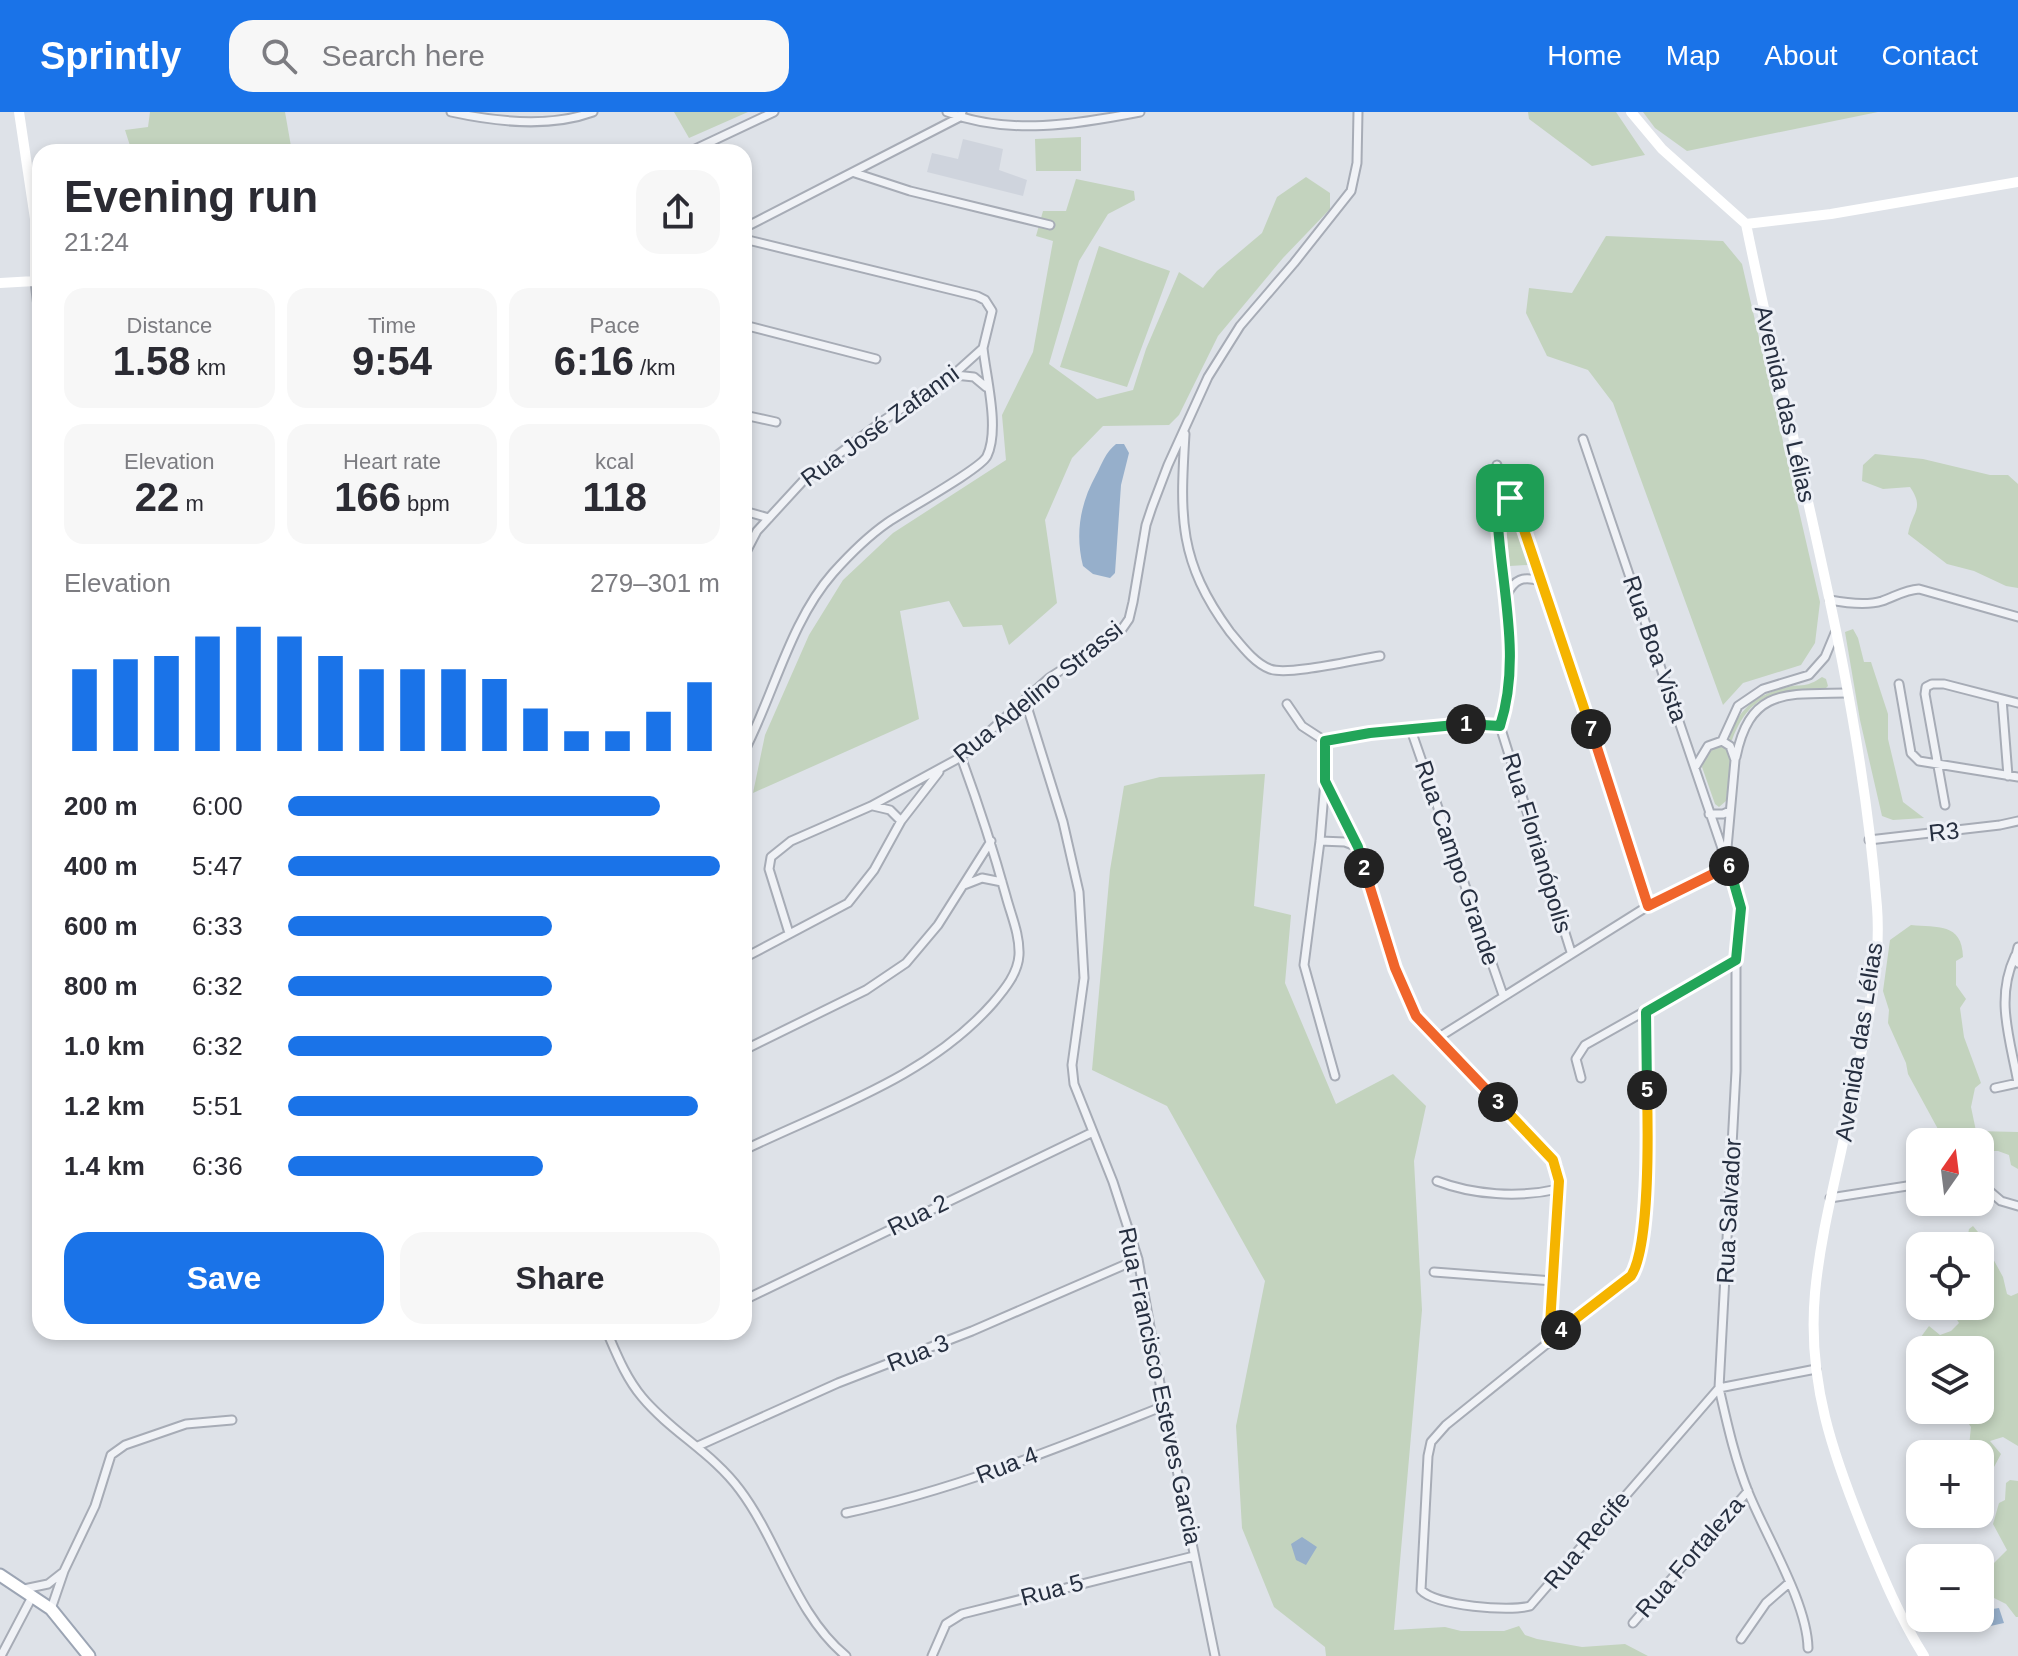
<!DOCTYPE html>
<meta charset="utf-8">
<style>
:root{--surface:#fff;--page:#f7f7f7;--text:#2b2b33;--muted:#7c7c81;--accent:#1a73e8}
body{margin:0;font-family:Helvetica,sans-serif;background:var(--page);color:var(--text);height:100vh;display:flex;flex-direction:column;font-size:30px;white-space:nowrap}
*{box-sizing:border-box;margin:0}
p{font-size:26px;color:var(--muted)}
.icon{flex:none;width:44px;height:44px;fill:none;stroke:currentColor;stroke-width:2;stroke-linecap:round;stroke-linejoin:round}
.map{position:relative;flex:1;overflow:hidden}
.side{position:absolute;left:32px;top:32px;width:720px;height:1196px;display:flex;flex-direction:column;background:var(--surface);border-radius:24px;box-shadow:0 4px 12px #0003}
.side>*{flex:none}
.needle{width:52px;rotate:14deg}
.buttons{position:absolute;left:1906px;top:1016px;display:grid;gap:16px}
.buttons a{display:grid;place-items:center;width:88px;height:88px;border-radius:16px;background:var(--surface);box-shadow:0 4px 12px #0003;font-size:40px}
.pin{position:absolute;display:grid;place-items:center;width:68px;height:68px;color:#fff;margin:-34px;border-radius:16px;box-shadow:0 4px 12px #0006}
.km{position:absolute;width:40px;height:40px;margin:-20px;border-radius:50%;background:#222;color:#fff;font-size:22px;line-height:40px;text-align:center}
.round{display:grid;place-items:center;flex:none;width:84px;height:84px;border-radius:24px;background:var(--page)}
.overview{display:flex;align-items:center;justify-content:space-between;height:136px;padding:0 32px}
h1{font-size:44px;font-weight:800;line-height:60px}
.stats{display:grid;grid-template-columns:repeat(3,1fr);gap:12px;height:136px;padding:8px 32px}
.stats div{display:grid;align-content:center;border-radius:20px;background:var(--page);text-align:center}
.stats b{font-size:40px;font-weight:800}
.stats small{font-size:22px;font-weight:400}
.stats p{font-size:22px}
.chart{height:224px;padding:16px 32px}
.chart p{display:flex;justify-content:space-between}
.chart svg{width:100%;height:144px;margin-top:8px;stroke:var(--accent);stroke-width:6}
.button{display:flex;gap:16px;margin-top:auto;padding:16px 32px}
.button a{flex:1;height:92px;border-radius:24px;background:var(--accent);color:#fff;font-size:32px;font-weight:800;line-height:92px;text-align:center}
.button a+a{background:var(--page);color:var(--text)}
ul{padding:0 32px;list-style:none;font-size:26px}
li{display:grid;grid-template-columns:128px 96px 1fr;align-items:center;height:60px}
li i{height:20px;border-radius:10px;background:var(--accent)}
header{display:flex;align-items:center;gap:48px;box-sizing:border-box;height:112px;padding:0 40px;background:var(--accent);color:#fff}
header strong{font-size:38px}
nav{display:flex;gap:44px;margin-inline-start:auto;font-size:28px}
.search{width:560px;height:72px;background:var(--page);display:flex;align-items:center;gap:20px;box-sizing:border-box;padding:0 28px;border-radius:24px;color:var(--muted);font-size:30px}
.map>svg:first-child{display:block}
</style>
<header>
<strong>Sprintly</strong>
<div class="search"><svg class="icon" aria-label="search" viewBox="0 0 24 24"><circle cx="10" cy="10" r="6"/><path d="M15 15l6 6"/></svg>Search here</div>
<nav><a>Home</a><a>Map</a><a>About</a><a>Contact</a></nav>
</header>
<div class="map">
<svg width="2018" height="1544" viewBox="0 0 2018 1544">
<rect width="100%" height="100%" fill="#dee2e8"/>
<path fill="#cfd4dd" d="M963,27L1003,37L999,58L1027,68L1023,84L927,60L932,41L958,47Z"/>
<path fill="#c3d3be" d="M150,0H285L292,40H132L125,18L148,15Z
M674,0H748L689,26Z
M1528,0H1616L1645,43L1592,54L1529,7Z
M1643,0H1878L1687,39L1655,16Z
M1081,25V59H1036L1035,27Z
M1306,65L1330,81V97L1283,146L1218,224L1179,303L1169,313L1103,314L1072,346L1045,408L1057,491L1009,533L1002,513L963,515L949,489L900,499L919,607L753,681L765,623L809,523L843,468L893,421L1006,348L1002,303L1033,240L1053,129L1036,124L1043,99H1066L1076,67L1134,79L1135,88L1108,102L1079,149L1049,252L1097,287L1133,278L1146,237L1179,160L1203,176L1217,159L1262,121L1277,85Z
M1606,124L1723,129L1742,152L1820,490L1815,531L1801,553L1743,571L1723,593L1613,291L1588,258L1547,244L1526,201L1529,176L1572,181Z
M1099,134L1170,159L1127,275L1060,255Z
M1875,342L1923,347L1990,363H2008L2018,372V476L2006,474L1974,459L1947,452L1908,422C1912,399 1925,397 1910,375L1883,377L1862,369L1863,353Z
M1507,390H1512L1530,445L1528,453L1510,454L1504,392Z
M1853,517L1858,526L1864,550H1871L1888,602V627L1903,690L1924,706L1893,708L1882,704L1860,608L1845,520Z
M1822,565L1826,567L1828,574L1825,577C1779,578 1750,579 1732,628H1729C1738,594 1760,581 1792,574C1798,573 1806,574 1811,571C1815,570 1818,567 1822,565Z
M1720,633L1725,634L1731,645L1726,689L1719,695L1715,692L1702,655L1705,643Z
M1265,662L1254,794L1291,803L1285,871L1336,992L1393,962L1426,994L1414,1049L1422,1198L1394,1518L1445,1515L1461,1519H1504L1519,1514L1525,1523L1537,1527L1582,1535L1625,1532L1648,1544H1326L1325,1535L1274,1495L1242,1416L1236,1314L1265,1169L1167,994L1092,958L1110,758L1124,674L1160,665Z
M1911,813C1937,816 1962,810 1963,845L1956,849V873L1966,887L1960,896L1964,925L1981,971L1975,976L1971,995L1976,1019L2018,1020V1057L2011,1053L2009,1043L1998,1039H1980V1030H1945L1908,962L1906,951L1888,911L1889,898L1883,879L1890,828Z
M1973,1114L1978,1120L1983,1137L1991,1143L2003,1165L2007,1182L2011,1184L2018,1181V1334L2003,1325L1990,1329L2001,1342L1994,1355L1969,1334L1971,1315L1959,1298H1980V1238H1920L1909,1235L1915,1233L1929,1214L1940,1223L1951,1219L1959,1211L1952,1200L1928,1194H1980V1134H1966L1969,1117Z
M2010,1368L2018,1369V1505H2016L2006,1492L1990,1484L1985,1460L2007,1438L1993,1412L1999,1391L2005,1388L2006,1371Z"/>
<path fill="#96afcb" d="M1116,332H1124L1129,341L1121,373L1115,461L1110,466L1093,462L1083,454C1075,422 1080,392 1096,363C1102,352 1105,341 1116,332Z
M1302,1425L1317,1435L1306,1453L1296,1448L1291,1432Z
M1999,1496L2004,1511L1977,1517L1972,1506H1980V1499Z"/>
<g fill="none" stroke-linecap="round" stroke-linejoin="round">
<g stroke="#a7acb6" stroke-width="11">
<path id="street" d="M451,0C497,10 549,16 593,0
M947,0C1008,24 1078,12 1140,0
M689,40L774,0
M855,61L910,79L1050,113
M744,116L960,5L962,0
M744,127L977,184L985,188L992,199L983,236L953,263L884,308L803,369L757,419L744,444
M35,169L40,212
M744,213L876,247
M955,263L974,265L986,275
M744,303L776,310
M1185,322C1180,406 1178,449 1230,520C1241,533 1254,551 1270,557C1288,564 1358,547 1380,544
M1583,327L1725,745
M1497,353L1504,384
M744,399L769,406
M1507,483C1514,467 1523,464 1540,469
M1830,488C1846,491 1866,494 1882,489C1896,484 1905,478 1919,477L2018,505
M1899,572L1911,641L1919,649L2018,665
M2002,587L2008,664
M1025,588L1063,710L1079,780L1084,866L1072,953L1074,972L1113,1070L1138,1147L1164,1294L1215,1544
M1287,592L1302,614L1325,629L1392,618L1469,612L1500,614
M1411,618L1503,883
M1325,629V669L1320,729L1304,853L1335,964
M1722,629L1730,634L1735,648L1726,747L1741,796L1736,848V959L1719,1276C1727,1311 1735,1348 1749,1382C1767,1426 1807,1491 1808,1536
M1722,629L1738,594L1763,577L1809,563L1825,545L1835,521
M744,640C774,582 790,510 833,461C850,442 867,425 887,411C904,399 981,357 987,344C1000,317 986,265 983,236
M1736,645C1750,576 1786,582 1846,581
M1696,654L1708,634L1722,629
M1325,669L1358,735L1395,856L1416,904L1544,1037L1557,1054L1559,1069L1549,1228
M1945,693L1925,582L1926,575L1932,572H1944L2018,591
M873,694L890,698L901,709
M1709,702H1723L1730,699
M1869,728L2000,713L2018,709
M1320,729L1345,730L1358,735
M964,773L982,766L1002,770
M789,821L769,757L771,745L791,729L871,694L961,645L1049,566L1120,520L1129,507L1133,490L1146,413L1152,395L1168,353L1208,265L1240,214L1294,151L1351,79L1357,51L1358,0
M2018,835L2015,847L2018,851
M1571,840L1500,614C1516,565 1510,507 1503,457C1500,435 1494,410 1498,388L1504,384L1515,391L1608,667L1648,794
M2015,844C1995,887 2010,926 2018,971
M744,846L848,791L874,758L901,709L939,660
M1646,900C1647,956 1647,1011 1645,1067C1644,1098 1648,1138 1631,1164L1446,1313L1431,1330L1428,1344L1421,1478C1436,1494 1510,1500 1530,1494L1719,1276L1816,1257
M1436,927L1648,794L1728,753
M744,938L866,878L906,851L938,813L991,729
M1581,966L1576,947L1585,933L1736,848
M1995,976L2018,971
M744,1038C831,996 928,965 993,891C1005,877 1018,861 1019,843C1020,823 1011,803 1006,784C993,737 978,691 961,645
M1437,1069C1473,1083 1519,1086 1558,1077
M1980,1071L2001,1089L2018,1094
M1830,1086L1920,1072
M1434,1160L1553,1169
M744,1188L1093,1020
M607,1220C617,1243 626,1266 642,1285C671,1320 713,1341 740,1378C779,1430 795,1502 846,1544
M698,1334L838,1271L972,1219L1138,1147
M846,1401C955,1378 1060,1335 1164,1294
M24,1477L48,1472L62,1461
M51,1497L64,1459L95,1394L111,1343L125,1333L186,1312L232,1308
M1633,1511L1748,1379
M1741,1527L1766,1491L1789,1471
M1,1544L33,1483
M932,1544L946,1512L962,1502L1194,1444"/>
</g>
<g stroke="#9ca5b4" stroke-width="15">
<path id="primary" d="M0,1463L51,1497L89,1544"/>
</g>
<use href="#street" stroke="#f0f2f6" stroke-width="7"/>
<path stroke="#fff" stroke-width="10" d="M1631,0L1662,37L1746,112L1831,102L2018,70
M1746,112C1792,339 1859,564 1877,795C1882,861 1863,928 1851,992C1839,1055 1821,1117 1815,1181C1807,1270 1833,1343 1866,1424C1883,1465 1900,1506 1924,1544
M0,171L35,169V107L19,0"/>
<use href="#primary" stroke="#fff" stroke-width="11"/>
</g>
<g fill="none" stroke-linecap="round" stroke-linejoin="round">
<g stroke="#fff" stroke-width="16">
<path id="split-1" d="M1466,612L1500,614C1523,543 1499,467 1497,396L1500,385L1510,386"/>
</g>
<g stroke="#fff" stroke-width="16">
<path id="split-2" d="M1364,756L1358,735L1325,669V629L1370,621L1466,612"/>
</g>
<g stroke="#fff" stroke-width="16">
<path id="split-3" d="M1364,756L1395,856L1416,904L1498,990"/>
</g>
<g stroke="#fff" stroke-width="16">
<path id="split-4" d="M1498,990L1553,1048L1559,1069L1549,1228L1561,1218"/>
</g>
<g stroke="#fff" stroke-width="16">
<path id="split-5" d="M1561,1218L1631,1164C1650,1135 1648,1017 1647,978"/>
</g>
<g stroke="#fff" stroke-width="16">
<path id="split-6" d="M1647,978L1646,900L1736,848L1741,796L1729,754"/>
</g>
<g stroke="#fff" stroke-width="16">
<path id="split-7" d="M1591,617L1648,794L1729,754"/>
</g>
<g stroke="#fff" stroke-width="16">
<path id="split-8" d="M1510,386L1515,391L1591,617"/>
</g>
<use href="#split-1" stroke="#22a559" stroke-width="10"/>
<use href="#split-2" stroke="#22a559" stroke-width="10"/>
<use href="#split-3" stroke="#f0652b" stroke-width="10"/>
<use href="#split-4" stroke="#f5b400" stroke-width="10"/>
<use href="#split-5" stroke="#f5b400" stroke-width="10"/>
<use href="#split-6" stroke="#22a559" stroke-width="10"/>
<use href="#split-7" stroke="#f0652b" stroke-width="10"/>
<use href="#split-8" stroke="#f5b400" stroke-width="10"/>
</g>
<g text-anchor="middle" stroke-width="6" stroke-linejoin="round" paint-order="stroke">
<g font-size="24" fill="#262f40" stroke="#edf0f6">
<text transform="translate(1785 292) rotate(77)" y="8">Avenida das Lélias</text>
<text transform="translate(880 314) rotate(-36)" y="8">Rua José Zafanni</text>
<text transform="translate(1655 537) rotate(71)" y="8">Rua Boa Vista</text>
<text transform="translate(1038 580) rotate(-39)" y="8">Rua Adelino Strassi</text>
<text transform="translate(1944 720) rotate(-6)" y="8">R3</text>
<text transform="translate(1537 731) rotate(73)" y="8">Rua Florianópolis</text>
<text transform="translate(1457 751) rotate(71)" y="8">Rua Campo Grande</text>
<text transform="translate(1859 930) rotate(-81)" y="8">Avenida das Lélias</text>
<text transform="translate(1729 1099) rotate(-87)" y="8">Rua Salvador</text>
<text transform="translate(918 1103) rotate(-26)" y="8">Rua 2</text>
<text transform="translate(918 1241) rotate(-21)" y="8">Rua 3</text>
<text transform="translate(1160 1274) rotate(78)" y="8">Rua Francisco Esteves Garcia</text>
<text transform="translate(1007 1353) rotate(-21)" y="8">Rua 4</text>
<text transform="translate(1587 1428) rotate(-50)" y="8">Rua Recife</text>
<text transform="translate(1690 1445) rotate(-49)" y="8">Rua Fortaleza</text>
<text transform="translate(1052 1478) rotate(-15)" y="8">Rua 5</text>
</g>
</g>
</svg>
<div class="buttons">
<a><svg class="needle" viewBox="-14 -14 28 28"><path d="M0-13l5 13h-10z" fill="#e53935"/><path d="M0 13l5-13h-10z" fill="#7c7c81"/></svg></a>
<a><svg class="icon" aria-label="locate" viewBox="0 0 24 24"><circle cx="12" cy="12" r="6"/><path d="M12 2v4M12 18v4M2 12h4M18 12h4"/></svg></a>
<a><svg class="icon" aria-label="layers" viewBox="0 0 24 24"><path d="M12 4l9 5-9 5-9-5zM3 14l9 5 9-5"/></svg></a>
<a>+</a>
<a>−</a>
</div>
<div class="pin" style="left:1510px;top:386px;background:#1e9e55"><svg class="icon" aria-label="arrive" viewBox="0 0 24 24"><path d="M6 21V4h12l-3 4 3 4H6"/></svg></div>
<b class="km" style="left:1466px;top:612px">1</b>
<b class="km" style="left:1364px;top:756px">2</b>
<b class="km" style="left:1498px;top:990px">3</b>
<b class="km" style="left:1561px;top:1218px">4</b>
<b class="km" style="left:1647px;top:978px">5</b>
<b class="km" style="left:1729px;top:754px">6</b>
<b class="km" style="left:1591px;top:617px">7</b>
<section class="side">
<div class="overview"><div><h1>Evening run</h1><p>21:24</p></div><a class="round"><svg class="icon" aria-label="share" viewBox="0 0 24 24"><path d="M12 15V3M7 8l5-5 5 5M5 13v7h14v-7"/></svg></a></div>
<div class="stats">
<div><p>Distance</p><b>1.58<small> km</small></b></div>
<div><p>Time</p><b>9:54</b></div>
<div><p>Pace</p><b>6:16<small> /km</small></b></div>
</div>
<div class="stats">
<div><p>Elevation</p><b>22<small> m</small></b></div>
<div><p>Heart rate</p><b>166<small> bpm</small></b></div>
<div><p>kcal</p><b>118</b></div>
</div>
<div class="chart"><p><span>Elevation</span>279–301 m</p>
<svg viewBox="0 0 160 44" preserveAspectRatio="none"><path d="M5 44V19M15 44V16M25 44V15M35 44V9M45 44V6M55 44V9M65 44V15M75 44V19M85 44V19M95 44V19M105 44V22M115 44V31M125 44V38M135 44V38M145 44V32M155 44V23"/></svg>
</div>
<ul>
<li><b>200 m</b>6:00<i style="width:86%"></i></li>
<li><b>400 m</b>5:47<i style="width:100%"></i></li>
<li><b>600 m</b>6:33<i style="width:61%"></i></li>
<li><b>800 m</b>6:32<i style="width:61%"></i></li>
<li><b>1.0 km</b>6:32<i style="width:61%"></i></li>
<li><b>1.2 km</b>5:51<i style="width:95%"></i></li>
<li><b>1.4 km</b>6:36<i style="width:59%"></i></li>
</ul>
<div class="button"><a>Save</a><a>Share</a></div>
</section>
</div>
